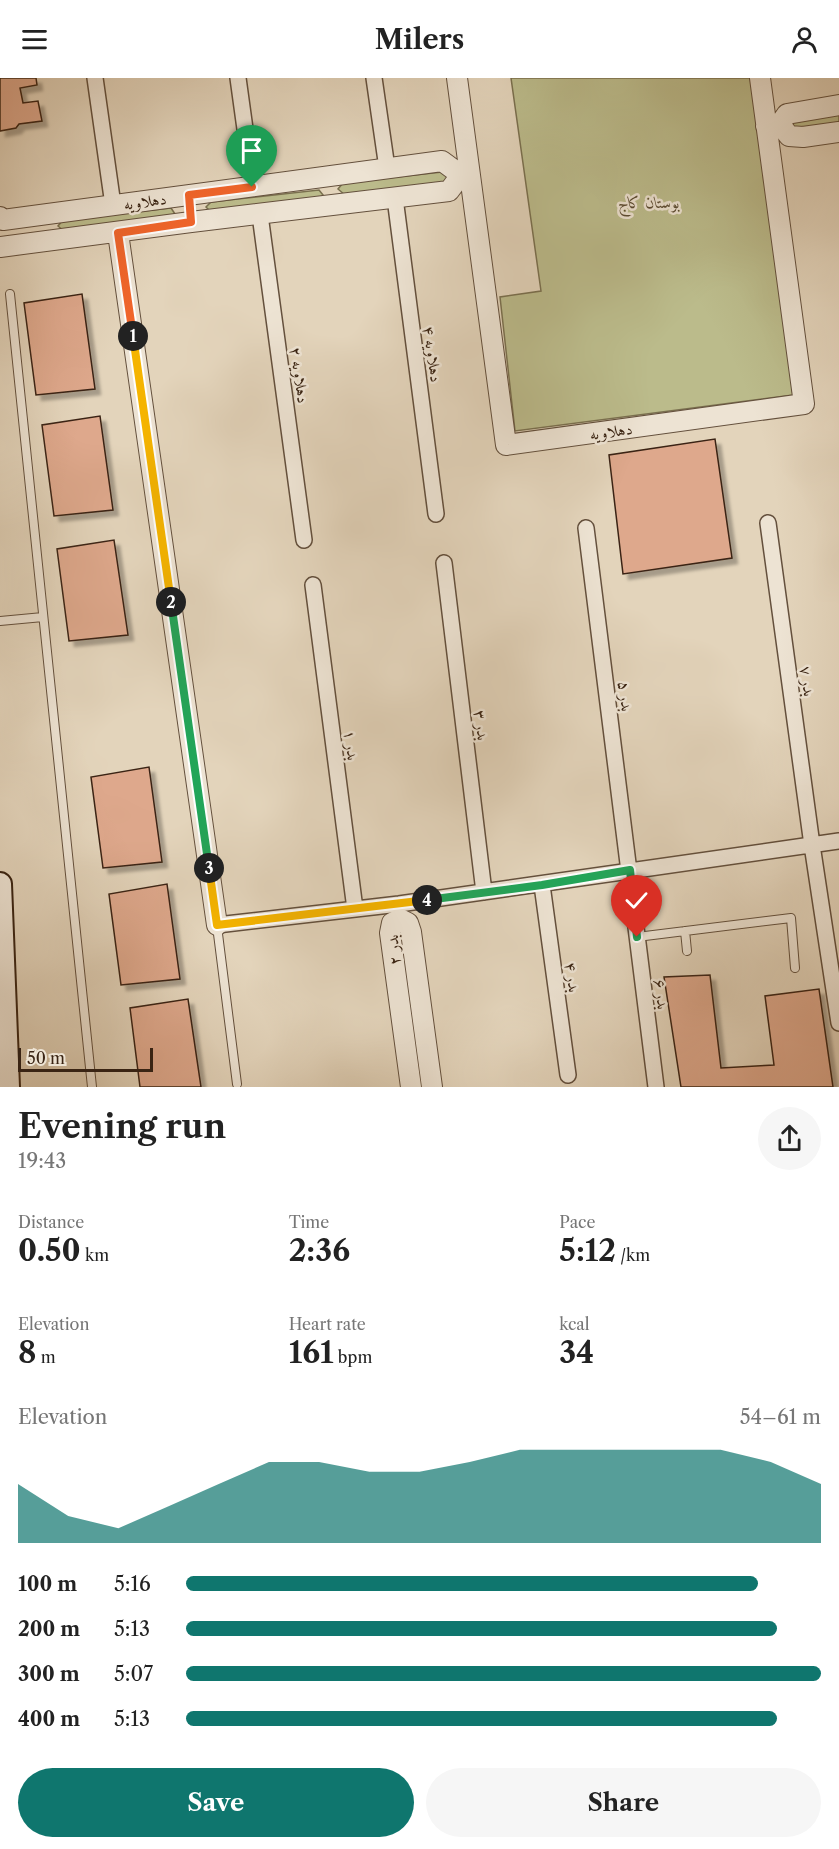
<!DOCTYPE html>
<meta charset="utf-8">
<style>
:root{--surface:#fff;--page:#f6f6f6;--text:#222;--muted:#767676;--accent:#0f766e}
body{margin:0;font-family:"Libre Caslon Text",Amiri,serif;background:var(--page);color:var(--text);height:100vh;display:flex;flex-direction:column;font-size:22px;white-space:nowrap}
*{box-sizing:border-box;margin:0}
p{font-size:20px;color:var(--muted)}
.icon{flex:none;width:33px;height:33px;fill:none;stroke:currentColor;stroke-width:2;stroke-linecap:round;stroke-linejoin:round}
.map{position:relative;height:1009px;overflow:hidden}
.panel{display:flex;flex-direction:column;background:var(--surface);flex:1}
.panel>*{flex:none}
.scale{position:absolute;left:18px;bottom:15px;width:135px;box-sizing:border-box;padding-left:6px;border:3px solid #3a2413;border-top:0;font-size:16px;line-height:21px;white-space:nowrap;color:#3a2413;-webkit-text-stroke:4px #ede3d3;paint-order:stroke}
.pin{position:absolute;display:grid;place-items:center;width:51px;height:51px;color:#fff;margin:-62px -26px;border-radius:50% 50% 50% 0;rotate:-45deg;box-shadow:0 0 6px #0007}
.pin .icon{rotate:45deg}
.km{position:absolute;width:30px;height:30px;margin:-15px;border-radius:50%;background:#222;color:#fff;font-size:16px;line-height:30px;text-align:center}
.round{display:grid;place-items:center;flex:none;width:63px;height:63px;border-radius:32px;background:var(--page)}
.head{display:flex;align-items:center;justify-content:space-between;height:102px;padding:0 18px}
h1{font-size:33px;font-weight:700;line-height:45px}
.metrics{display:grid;grid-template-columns:repeat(3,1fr);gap:9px;height:102px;padding:6px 18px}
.metrics div{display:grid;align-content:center}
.metrics b{font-size:30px;font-weight:700}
.metrics small{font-size:16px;font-weight:400}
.metrics p{font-size:16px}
.chart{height:168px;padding:12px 18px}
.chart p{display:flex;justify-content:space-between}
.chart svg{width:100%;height:108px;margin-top:6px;fill:var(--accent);opacity:.7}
.cta{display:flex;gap:12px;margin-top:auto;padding:12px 18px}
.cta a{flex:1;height:69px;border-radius:36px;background:var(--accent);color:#fff;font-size:24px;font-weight:700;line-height:69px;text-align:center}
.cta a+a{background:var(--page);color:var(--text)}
ul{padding:0 18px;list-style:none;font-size:20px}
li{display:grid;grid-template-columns:96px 72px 1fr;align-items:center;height:45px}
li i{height:15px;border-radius:8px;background:var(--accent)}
header{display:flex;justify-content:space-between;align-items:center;height:78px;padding:0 18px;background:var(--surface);font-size:27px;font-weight:700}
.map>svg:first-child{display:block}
</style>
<header><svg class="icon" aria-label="menu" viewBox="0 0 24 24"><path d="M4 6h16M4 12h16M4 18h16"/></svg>Milers<svg class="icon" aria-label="person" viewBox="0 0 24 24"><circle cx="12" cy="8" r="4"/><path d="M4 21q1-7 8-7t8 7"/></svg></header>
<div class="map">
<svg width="839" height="1009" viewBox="0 0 839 1009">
<defs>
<filter id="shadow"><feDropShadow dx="5.5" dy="5.5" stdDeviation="1.5" flood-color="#0004"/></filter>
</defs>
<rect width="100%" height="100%" fill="#e3d4bb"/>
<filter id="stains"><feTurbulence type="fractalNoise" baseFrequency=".00333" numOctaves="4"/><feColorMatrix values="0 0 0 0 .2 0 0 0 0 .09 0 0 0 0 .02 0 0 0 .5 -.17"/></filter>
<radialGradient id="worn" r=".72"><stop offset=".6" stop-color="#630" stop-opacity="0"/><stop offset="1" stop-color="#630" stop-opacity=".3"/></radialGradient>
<path fill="#bbbb8b" stroke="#7a704f" stroke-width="1.5" d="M511,0H753L793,317L515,353L500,219L541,213Z
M839,35V47L792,53L790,41Z
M451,93L449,105L345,117L338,111L343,105Z
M319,112L323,117L317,123L213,136L206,129L211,124Z
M171,130L175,136L169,142L65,154L58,148L63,142Z"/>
<path fill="#dea88c" stroke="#3a2413" stroke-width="1.5" filter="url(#shadow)" d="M0,0H36L37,7L20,10L23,25L38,23L42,43L19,46L16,50L0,53Z
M82,216L95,311L36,317L24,225Z
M100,338L113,432L54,438L42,347Z
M715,361L732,480L623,496L609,377Z
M114,462L128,557L69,563L57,471Z
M149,689L162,784L103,790L91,699Z
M167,806L180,901L121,907L109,816Z
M710,897L721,990L774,987L765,918L819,911L833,1009H681L664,899Z
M188,921L201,1009H140L130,930Z"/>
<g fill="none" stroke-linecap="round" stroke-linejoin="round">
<g stroke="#64503d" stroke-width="10">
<path id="service" d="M10,216L92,1009
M0,543L43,539
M217,848L237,1006
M685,853L687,873
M637,859L791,840L795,890"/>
</g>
<g stroke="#64503d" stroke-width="18">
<path id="minor" d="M95,0L113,127
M238,0L253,109
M374,0L387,90
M395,120L436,436
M260,137L304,462
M768,445L812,767L839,945
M586,450L656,1009
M444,485L484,814
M313,507L355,831
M542,807L568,997
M217,847L399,826L839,763"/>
</g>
<g stroke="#64503d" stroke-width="22">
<path id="tertiary" d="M457,0L506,367L804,326L760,0
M780,46L789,58L803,59L839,54
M766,48L780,46L787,36L839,27
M0,139L3,142L442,83L461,97
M118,155L217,847
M0,169L191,144L449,113L461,97
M400,841L408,845L411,854L432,1009
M400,841L392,845L390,855L411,1009"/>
</g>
<g stroke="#3a2413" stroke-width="26">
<path id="secondary" d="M0,806L8,1009"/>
</g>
<use href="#service" stroke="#ede3d3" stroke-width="8"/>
<use href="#minor" stroke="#ede3d3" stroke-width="15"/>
<use href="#tertiary" stroke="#ede3d3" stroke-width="20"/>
<use href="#secondary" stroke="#ede3d3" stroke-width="22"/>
</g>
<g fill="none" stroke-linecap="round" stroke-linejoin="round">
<g stroke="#fff" stroke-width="12">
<path id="split-1" d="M133,258L118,155L191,144L189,117L252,109"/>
</g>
<g stroke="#fff" stroke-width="12">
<path id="split-2" d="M133,258L171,524"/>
</g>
<g stroke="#fff" stroke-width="12">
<path id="split-3" d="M171,524L209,790"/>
</g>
<g stroke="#fff" stroke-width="12">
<path id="split-4" d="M209,790L217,847L427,822"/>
</g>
<g stroke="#fff" stroke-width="12">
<path id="split-5" d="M427,822L542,807L630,792L637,859"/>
</g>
<use href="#split-1" stroke="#f0652b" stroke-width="8"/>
<use href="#split-2" stroke="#f5b400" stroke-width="8"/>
<use href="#split-3" stroke="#22a559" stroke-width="8"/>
<use href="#split-4" stroke="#f5b400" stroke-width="8"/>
<use href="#split-5" stroke="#22a559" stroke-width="8"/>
</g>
<g text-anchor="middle" stroke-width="5" stroke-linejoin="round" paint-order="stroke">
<g font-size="16" fill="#3a2413" stroke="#ede3d3">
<text transform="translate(145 123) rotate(-8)" y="6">دهلاویه</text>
<text transform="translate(433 276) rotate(82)" y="6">دهلاویه ۴</text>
<text transform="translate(300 297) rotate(82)" y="6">دهلاویه ۲</text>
<text transform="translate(611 353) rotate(-8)" y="6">دهلاویه</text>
<text transform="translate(808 603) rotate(82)" y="6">بدر ۷</text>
<text transform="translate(626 618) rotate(83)" y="6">بدر ۵</text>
<text transform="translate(482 647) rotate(83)" y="6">بدر ۳</text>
<text transform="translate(352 667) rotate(83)" y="6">بدر ۱</text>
<text transform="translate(393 872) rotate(-95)" y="6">بدر ۲</text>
<text transform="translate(573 899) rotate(82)" y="6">بدر ۴</text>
<text transform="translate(662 916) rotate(83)" y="6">بدر ۶</text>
</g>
<g font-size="16" font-style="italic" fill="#5a4a31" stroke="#ede3d3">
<text x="649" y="130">بوستان کاج</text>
</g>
</g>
<rect width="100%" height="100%" filter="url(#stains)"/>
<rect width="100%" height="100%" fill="url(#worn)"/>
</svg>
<div class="scale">50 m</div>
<div class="pin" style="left:252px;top:109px;background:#1e9e55"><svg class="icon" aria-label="arrive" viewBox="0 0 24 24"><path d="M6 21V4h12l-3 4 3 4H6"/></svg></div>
<div class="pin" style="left:637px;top:859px;background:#d93025"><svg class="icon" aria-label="check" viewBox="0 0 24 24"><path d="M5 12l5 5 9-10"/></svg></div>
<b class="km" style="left:133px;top:258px">1</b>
<b class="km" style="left:171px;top:524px">2</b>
<b class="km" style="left:209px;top:790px">3</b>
<b class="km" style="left:427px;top:822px">4</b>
</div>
<section class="panel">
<div class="head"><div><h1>Evening run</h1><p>19:43</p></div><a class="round"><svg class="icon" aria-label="share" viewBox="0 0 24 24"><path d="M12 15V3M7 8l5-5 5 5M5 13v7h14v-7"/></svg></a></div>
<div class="metrics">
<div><p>Distance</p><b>0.50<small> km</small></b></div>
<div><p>Time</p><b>2:36</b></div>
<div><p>Pace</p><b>5:12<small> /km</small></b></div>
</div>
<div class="metrics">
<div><p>Elevation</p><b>8<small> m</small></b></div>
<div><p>Heart rate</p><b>161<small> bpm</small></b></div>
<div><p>kcal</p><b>34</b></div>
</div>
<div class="chart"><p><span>Elevation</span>54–61 m</p>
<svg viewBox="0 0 160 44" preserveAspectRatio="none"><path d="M0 44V20L10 33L20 38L30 29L40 20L50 11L60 11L70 15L80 15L90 11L100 6L110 6L120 6L130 6L140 6L150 11L160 20V44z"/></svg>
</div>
<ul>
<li><b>100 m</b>5:16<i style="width:90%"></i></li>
<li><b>200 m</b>5:13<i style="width:93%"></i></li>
<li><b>300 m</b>5:07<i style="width:100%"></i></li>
<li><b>400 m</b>5:13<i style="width:93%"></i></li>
</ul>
<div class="cta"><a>Save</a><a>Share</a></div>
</section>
